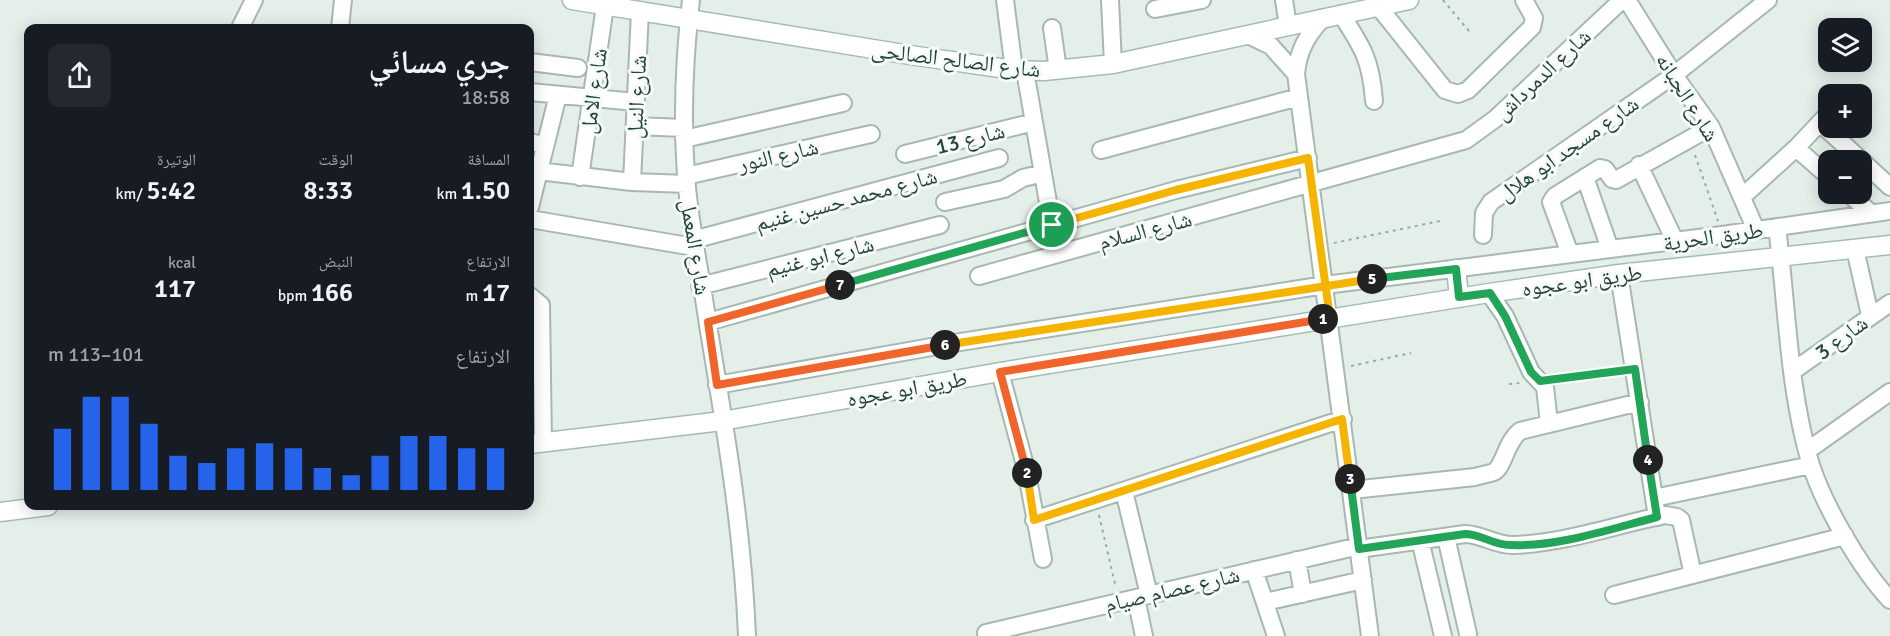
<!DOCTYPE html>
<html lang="ar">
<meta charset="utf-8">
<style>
:root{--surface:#171b24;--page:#242831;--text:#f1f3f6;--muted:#9ea1a6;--accent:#2563eb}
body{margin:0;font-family:Signika,"Noto Naskh Arabic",sans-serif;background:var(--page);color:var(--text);direction:rtl;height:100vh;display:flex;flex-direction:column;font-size:22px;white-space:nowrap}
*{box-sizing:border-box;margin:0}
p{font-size:20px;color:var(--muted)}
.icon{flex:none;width:33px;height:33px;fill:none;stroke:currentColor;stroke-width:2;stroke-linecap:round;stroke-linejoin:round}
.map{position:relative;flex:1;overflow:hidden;direction:ltr}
.panel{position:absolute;left:24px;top:24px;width:510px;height:486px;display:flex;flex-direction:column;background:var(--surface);border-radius:12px;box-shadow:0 3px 15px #0003;direction:rtl}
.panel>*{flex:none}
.buttons{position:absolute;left:1818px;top:18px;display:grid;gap:12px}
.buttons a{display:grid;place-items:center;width:54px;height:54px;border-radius:12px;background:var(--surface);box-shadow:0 3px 15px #0003;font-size:30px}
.pin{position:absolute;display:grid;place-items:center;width:51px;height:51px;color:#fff;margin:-26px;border:3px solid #fff;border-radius:50%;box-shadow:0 2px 6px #0007}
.km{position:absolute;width:30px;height:30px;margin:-15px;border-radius:50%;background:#222;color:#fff;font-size:16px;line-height:30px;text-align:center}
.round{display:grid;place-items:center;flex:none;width:63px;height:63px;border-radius:12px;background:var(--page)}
.summary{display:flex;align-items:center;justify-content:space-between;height:102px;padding:0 24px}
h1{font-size:33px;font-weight:600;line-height:45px}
.stats{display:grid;grid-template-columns:repeat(3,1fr);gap:9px;height:102px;padding:6px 24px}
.stats div{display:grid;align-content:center}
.stats b{font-size:26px;font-weight:600}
.stats small{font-size:16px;font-weight:400}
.stats p{font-size:16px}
.chart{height:168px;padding:12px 24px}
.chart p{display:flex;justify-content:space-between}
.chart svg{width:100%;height:108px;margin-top:6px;stroke:var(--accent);stroke-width:6}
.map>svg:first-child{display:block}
</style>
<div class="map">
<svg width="1890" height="636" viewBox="0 0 1890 636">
<rect width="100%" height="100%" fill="#e5efea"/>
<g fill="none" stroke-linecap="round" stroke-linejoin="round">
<g stroke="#a7b8b1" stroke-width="20">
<path id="street" d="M691,0C684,59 682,118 686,177C690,227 701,275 708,325C725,428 743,531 747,636
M1005,0L1014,70
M1110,0L1113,64
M1284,0L1288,26
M1627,0L1674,75L1711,127L1756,230
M1378,6L1445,90L1458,94L1468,90L1532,27L1534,18L1524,0
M1155,9L1202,0
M1341,14C1363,48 1371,60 1374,101
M1323,18C1307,35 1298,51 1296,74L1370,636
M240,28L254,0
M340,28L343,0
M1052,28L1058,70
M1248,35L1271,46L1296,74
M530,62L578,68
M1025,71L1052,225
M530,92L636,102
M1820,123L1861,160
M635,126L684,128
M684,139L843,103
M530,142L544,145
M1796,148L1828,176
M1101,150L1299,97
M905,154L1034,122
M1862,161L1890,187
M1639,165L1675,241
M538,171L632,182L687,184
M686,176L871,134
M580,177L605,6
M1585,177L1610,249
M632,182L640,11
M1849,194L1871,213
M1742,197L1796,148L1828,114
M945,202L1004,189L1023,178L1043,173
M530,207L558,95
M530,219L694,247
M1777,227C1787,304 1788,387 1810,462C1823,504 1860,568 1890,600
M1483,235L1484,213L1491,202L1674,75L1768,0
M693,240L999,158
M1855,249L1870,315
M1570,254L1551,202L1555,196L1600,168L1605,169L1612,179L1616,180L1711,127
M1619,274L1657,517
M979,276L1466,140L1495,119L1622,0
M700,286L940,225
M1489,293L1505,316L1531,372L1545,387L1549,423
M530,296L541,305L543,443
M708,322L1176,190L1308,158
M1793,371L1890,303
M1000,372L1026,469L1043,559
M717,385L954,343L1325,285L1722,235L1890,211
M1807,451L1890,392
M1352,490L1475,477C1481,475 1488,474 1494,472C1504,466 1506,442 1520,431L1640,402
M1124,491L1149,595
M1654,498L1811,465
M1034,520L1343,419
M1446,537L1468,634
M1420,540L1443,636
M1359,549L1465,534C1482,534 1496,546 1514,545C1566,543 1615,525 1665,515L1677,517L1681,520L1693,575
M1297,560L1303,594
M1254,570L1276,636
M1614,595L1845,536
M1136,598L1144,636
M1265,602L1363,580
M986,633L1359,546"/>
</g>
<g stroke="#a2bcb1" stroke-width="21">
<path id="secondary" d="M572,0L910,55L1014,70L1044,71L1113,64L1409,0
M1456,269L1459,297
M530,444L722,421L1000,372L1489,293L1619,274L1890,245
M0,512L48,506"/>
</g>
<path stroke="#83b5a2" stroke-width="2" stroke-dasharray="3 4.5" stroke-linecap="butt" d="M1443,0L1469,31
M1695,155L1718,221
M1334,243L1440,221
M1351,366L1411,353
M1556,379L1619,371
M1509,384L1521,383
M1099,515L1116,588"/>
<use href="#street" stroke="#fff" stroke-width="16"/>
<use href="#secondary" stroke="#fff" stroke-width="18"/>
</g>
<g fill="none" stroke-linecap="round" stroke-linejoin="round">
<g stroke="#fff" stroke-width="12">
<path id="split-1" d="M1052,225L1176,190L1308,158L1330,318L1323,319"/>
</g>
<g stroke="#fff" stroke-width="12">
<path id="split-2" d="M1027,473L1000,372L1323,319"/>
</g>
<g stroke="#fff" stroke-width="12">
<path id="split-3" d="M1027,473L1034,520L1342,419L1350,479"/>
</g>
<g stroke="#fff" stroke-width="12">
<path id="split-4" d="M1350,479L1359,549L1465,534C1481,534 1493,545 1510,545C1559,547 1610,529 1657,517L1648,460"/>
</g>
<g stroke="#fff" stroke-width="12">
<path id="split-5" d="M1372,279L1456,269L1459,297L1490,293L1505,316L1531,372L1540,381L1635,369L1648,460"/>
</g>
<g stroke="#fff" stroke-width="12">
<path id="split-6" d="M945,345L1372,279"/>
</g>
<g stroke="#fff" stroke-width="12">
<path id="split-7" d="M840,285L708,322L717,385L945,345"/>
</g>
<g stroke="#fff" stroke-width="12">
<path id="split-8" d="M840,285L1052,225"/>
</g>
<use href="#split-1" stroke="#f5b400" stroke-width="8"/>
<use href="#split-2" stroke="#f0652b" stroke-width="8"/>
<use href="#split-3" stroke="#f5b400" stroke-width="8"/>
<use href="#split-4" stroke="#22a559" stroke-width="8"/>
<use href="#split-5" stroke="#22a559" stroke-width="8"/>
<use href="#split-6" stroke="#f5b400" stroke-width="8"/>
<use href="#split-7" stroke="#f0652b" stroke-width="8"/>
<use href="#split-8" stroke="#22a559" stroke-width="8"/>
</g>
<g text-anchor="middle" stroke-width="6" stroke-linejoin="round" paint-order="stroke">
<g font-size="22" fill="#224338" stroke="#f6fbf8">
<text transform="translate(956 59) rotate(7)" y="8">شارع الصالح الصالحى</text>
<text transform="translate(1542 74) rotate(-43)" y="8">شارع الدمرداش</text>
<text transform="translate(593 91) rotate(-82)" y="8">شارع الامل</text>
<text transform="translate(636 97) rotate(-87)" y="8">شارع النيل</text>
<text transform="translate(1688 97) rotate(58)" y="8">شارع الجبانه</text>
<text transform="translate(970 138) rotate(-14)" y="8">شارع 13</text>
<text transform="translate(1568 148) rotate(-35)" y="8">شارع مسجد ابو هلال</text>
<text transform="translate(778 155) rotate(-13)" y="8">شارع النور</text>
<text transform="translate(846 199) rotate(-15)" y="8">شارع محمد حسين غنيم</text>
<text transform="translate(1145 230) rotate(-15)" y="8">شارع السلام</text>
<text transform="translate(1713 236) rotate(-8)" y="8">طريق الحرية</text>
<text transform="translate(696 247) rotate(81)" y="8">شارع المعمل</text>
<text transform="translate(820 256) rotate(-14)" y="8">شارع ابو غنيم</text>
<text transform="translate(1582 280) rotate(-8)" y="8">طريق ابو عجوه</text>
<text transform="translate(1841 337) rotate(-36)" y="8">شارع 3</text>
<text transform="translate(907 388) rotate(-10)" y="8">طريق ابو عجوه</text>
<text transform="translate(1172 589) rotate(-13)" y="8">شارع عصام صيام</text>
</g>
</g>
</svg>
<div class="buttons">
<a><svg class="icon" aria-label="layers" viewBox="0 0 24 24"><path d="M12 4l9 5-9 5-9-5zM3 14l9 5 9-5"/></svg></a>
<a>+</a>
<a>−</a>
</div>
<div class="pin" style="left:1052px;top:225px;background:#1e9e55"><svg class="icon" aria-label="arrive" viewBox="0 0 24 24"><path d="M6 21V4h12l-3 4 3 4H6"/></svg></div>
<b class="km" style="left:1323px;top:319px">1</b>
<b class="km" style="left:1027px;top:473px">2</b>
<b class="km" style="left:1350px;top:479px">3</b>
<b class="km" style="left:1648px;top:460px">4</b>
<b class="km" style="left:1372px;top:279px">5</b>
<b class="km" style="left:945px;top:345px">6</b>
<b class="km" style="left:840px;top:285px">7</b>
<section class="panel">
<div class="summary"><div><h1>جري مسائي</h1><p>18:58</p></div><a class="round"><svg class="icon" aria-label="share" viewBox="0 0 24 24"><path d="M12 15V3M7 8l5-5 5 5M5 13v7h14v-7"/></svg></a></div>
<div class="stats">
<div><p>المسافة</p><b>1.50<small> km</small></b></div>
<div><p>الوقت</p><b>8:33</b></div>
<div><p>الوتيرة</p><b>5:42<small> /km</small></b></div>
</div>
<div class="stats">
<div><p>الارتفاع</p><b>17<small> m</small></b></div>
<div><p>النبض</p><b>166<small> bpm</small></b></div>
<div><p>kcal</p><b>117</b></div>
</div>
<div class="chart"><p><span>الارتفاع</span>101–113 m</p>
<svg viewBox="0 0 160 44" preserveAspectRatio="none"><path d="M5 44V19M15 44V6M25 44V6M35 44V17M45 44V30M55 44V33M65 44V27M75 44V25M85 44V27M95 44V35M105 44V38M115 44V30M125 44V22M135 44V22M145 44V27M155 44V27"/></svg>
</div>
</section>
</div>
